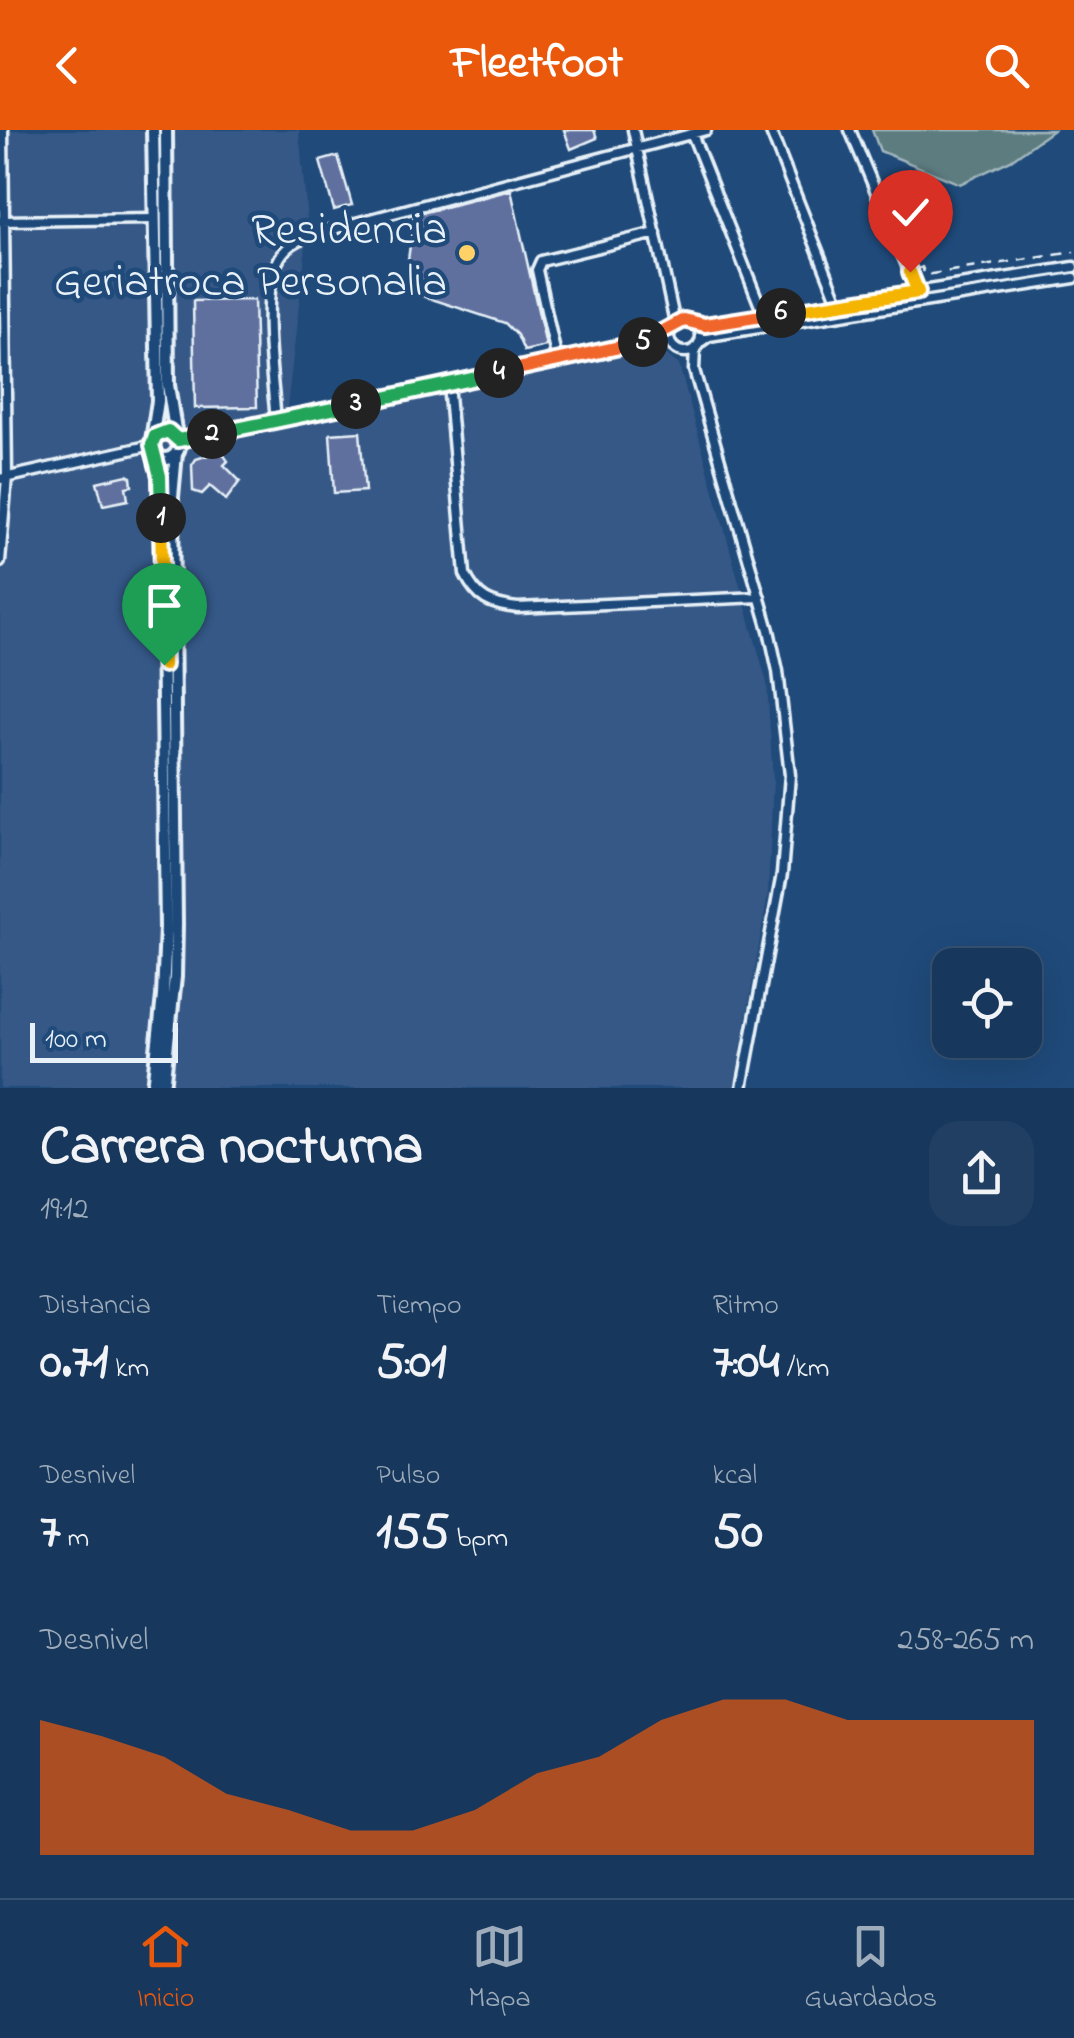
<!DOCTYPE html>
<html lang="es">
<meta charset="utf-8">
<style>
:root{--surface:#17385c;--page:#203f62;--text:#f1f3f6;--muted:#9eacbb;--line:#365272;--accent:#ea580c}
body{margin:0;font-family:"Indie Flower",sans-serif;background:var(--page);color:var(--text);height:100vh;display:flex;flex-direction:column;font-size:38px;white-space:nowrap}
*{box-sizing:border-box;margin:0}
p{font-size:32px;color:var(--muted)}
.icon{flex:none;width:55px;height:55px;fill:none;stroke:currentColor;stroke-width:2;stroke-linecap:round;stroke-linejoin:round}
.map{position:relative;height:958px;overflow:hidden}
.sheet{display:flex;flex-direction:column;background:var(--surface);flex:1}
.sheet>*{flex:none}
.fabs{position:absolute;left:932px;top:818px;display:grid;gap:20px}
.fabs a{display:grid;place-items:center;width:110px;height:110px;border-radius:20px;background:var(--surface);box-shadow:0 10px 40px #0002,0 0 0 2px var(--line);font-size:50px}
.scale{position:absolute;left:30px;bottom:25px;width:148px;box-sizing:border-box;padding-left:10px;border:5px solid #e8f1f8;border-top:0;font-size:28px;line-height:35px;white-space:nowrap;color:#e8f1f8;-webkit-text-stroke:8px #1f4a7a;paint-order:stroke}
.pin{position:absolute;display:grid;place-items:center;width:85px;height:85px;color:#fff;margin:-102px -42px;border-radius:50% 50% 50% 0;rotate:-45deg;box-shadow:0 0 10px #0007}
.pin .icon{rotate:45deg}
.km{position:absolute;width:50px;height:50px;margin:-25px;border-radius:50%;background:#222;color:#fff;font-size:28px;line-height:50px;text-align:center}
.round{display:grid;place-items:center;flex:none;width:105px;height:105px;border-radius:30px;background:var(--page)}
.summary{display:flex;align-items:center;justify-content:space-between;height:170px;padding:0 40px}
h1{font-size:55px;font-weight:700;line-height:75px}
.metrics{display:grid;grid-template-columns:repeat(3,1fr);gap:15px;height:170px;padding:10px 40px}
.metrics div{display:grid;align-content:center}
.metrics b{font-size:50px;font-weight:700}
.metrics small{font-size:28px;font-weight:400}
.metrics p{font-size:28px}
.chart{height:280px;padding:20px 40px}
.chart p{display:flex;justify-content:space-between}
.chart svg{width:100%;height:180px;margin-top:10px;fill:var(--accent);opacity:.7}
header{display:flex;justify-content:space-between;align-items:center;height:130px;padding:0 40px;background:var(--accent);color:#fff;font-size:45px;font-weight:700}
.menu{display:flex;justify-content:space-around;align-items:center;height:140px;border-top:2px solid var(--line);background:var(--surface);font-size:28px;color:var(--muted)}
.menu a{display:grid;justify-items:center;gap:5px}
.menu .current{color:var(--accent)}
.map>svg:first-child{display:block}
</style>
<header><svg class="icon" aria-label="back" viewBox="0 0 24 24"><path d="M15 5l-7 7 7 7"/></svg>Fleetfoot<svg class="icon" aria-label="search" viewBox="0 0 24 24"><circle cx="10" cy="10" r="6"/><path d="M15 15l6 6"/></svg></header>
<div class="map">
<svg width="1074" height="958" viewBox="0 0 1074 958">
<rect width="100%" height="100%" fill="#1f4a7a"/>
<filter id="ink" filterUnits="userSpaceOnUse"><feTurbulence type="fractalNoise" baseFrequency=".01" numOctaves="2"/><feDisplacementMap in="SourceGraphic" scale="20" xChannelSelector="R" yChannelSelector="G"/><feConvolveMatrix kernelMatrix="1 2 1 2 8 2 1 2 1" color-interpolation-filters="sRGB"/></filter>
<g filter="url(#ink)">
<path fill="#365887" d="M0,0H299L308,99L287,278L662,221L679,235L767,553L773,650L768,764L734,958H0Z"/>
<path fill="#5b7c80" stroke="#a2b6bc" stroke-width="2.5" d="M872,0H1053L1011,30L960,54L880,21Z"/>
<path fill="#5f6f9e" stroke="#e8f1f8" stroke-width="2.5" d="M564,0H594L597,8L571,19Z
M338,26L352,75L334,80L320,31Z
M511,60L546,216L524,221L517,205L505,193L404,160L414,85Z
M254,170L257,277L195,278L193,171Z
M360,302L365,361L334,363L330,304Z
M221,321L228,331L224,335L240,351L226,370L210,356L202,364L193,361L192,335L196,329Z
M127,345L131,347L132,356L126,357L128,370L103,375L97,352Z"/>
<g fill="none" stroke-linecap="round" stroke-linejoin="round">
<g stroke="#e8f1f8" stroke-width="15">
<path id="minor" d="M633,0L675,193
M770,0L839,174
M850,0L918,162
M692,4L764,186
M0,91L155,89
M669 206a16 16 0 1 1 32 0a16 16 0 1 1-32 0Z
M694,192L705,195L1074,137
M699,213L709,206L1074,148
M695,218L694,240L769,500L778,541L790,645L782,744L742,958
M557,230L537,140L541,131L656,103
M448,254L465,444C477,469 490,475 518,478L760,467
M276,291C273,252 260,164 278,131C284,118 294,112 307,106L706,0
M178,309L240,299L649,210L670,199
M0,349L152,315
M0,432L7,347L3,0"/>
</g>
<g stroke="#e8f1f8" stroke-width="18">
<path id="tertiary" d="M166,0L168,255L176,306
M151 315a14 14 0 1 1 28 0a14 14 0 1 1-28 0Z
M152,310L158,271L153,0
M152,319L160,347L166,797L163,866L153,958
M163,958L175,847L176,794L172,367L176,323"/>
</g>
<path stroke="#e8f1f8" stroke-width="2.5" stroke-dasharray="10 8" stroke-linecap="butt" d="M918,139L922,137L925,145L1074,122"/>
<use href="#minor" stroke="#1f4a7a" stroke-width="8"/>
<use href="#tertiary" stroke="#1f4a7a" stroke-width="10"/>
</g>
</g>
<g fill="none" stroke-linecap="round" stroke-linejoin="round" filter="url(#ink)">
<g stroke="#fff" stroke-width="20">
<path id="split-1" d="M161,388L164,535"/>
</g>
<g stroke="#fff" stroke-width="20">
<path id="split-2" d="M161,388L160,346L152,315L155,306L168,301L178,310L212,304"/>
</g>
<g stroke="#fff" stroke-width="20">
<path id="split-3" d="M212,304L356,274"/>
</g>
<g stroke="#fff" stroke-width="20">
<path id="split-4" d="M356,274L499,243"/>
</g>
<g stroke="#fff" stroke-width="20">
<path id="split-5" d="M499,243L643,212"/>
</g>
<g stroke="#fff" stroke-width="20">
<path id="split-6" d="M643,212L684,190L705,195L781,183"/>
</g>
<g stroke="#fff" stroke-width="20">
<path id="split-7" d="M781,183L918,162L910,142"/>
</g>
<use href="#split-1" stroke="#f5b400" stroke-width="12"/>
<use href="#split-2" stroke="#22a559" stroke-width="12"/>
<use href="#split-3" stroke="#22a559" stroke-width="12"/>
<use href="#split-4" stroke="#22a559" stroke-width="12"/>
<use href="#split-5" stroke="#f0652b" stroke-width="12"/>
<use href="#split-6" stroke="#f0652b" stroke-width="12"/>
<use href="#split-7" stroke="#f5b400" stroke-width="12"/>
</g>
<circle fill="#ffd166" stroke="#1f4a7a" stroke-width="4" cx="467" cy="123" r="10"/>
<g text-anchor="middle" stroke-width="9" stroke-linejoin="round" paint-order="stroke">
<g font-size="45" fill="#e8f1f8" stroke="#1f4a7a" text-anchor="end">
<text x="447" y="113">Residencia<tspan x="447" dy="52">Geriatroca Personalia</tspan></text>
</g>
</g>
</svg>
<div class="fabs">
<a><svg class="icon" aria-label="locate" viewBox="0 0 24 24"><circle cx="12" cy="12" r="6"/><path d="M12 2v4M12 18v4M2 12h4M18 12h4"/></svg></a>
</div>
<div class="scale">100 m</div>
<div class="pin" style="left:164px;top:535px;background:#1e9e55"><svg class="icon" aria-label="arrive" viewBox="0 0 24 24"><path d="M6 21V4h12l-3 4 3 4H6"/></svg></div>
<div class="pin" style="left:910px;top:142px;background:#d93025"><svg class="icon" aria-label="check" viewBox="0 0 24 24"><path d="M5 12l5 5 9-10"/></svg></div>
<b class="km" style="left:161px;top:388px">1</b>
<b class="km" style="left:212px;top:304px">2</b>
<b class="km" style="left:356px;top:274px">3</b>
<b class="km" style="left:499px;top:243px">4</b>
<b class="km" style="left:643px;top:212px">5</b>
<b class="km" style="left:781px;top:183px">6</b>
</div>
<section class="sheet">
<div class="summary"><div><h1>Carrera nocturna</h1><p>19:12</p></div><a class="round"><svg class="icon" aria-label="share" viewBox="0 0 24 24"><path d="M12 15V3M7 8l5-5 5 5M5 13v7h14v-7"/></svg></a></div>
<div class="metrics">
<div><p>Distancia</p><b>0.71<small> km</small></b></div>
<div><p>Tiempo</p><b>5:01</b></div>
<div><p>Ritmo</p><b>7:04<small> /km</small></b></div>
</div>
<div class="metrics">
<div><p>Desnivel</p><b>7<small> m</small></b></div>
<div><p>Pulso</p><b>155<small> bpm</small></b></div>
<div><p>kcal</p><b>50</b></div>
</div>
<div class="chart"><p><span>Desnivel</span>258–265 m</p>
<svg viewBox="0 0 160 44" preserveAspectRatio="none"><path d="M0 44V11L10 15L20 20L30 29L40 33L50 38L60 38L70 33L80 24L90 20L100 11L110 6L120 6L130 11L140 11L150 11L160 11V44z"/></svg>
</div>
</section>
<nav class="menu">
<a class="current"><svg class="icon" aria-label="home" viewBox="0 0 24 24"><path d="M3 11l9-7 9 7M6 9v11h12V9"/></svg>Inicio</a>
<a><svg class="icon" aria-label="map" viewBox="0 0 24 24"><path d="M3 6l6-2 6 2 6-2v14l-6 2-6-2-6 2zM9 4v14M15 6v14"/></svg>Mapa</a>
<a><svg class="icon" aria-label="saved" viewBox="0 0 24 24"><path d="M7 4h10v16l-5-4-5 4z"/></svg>Guardados</a>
</nav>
